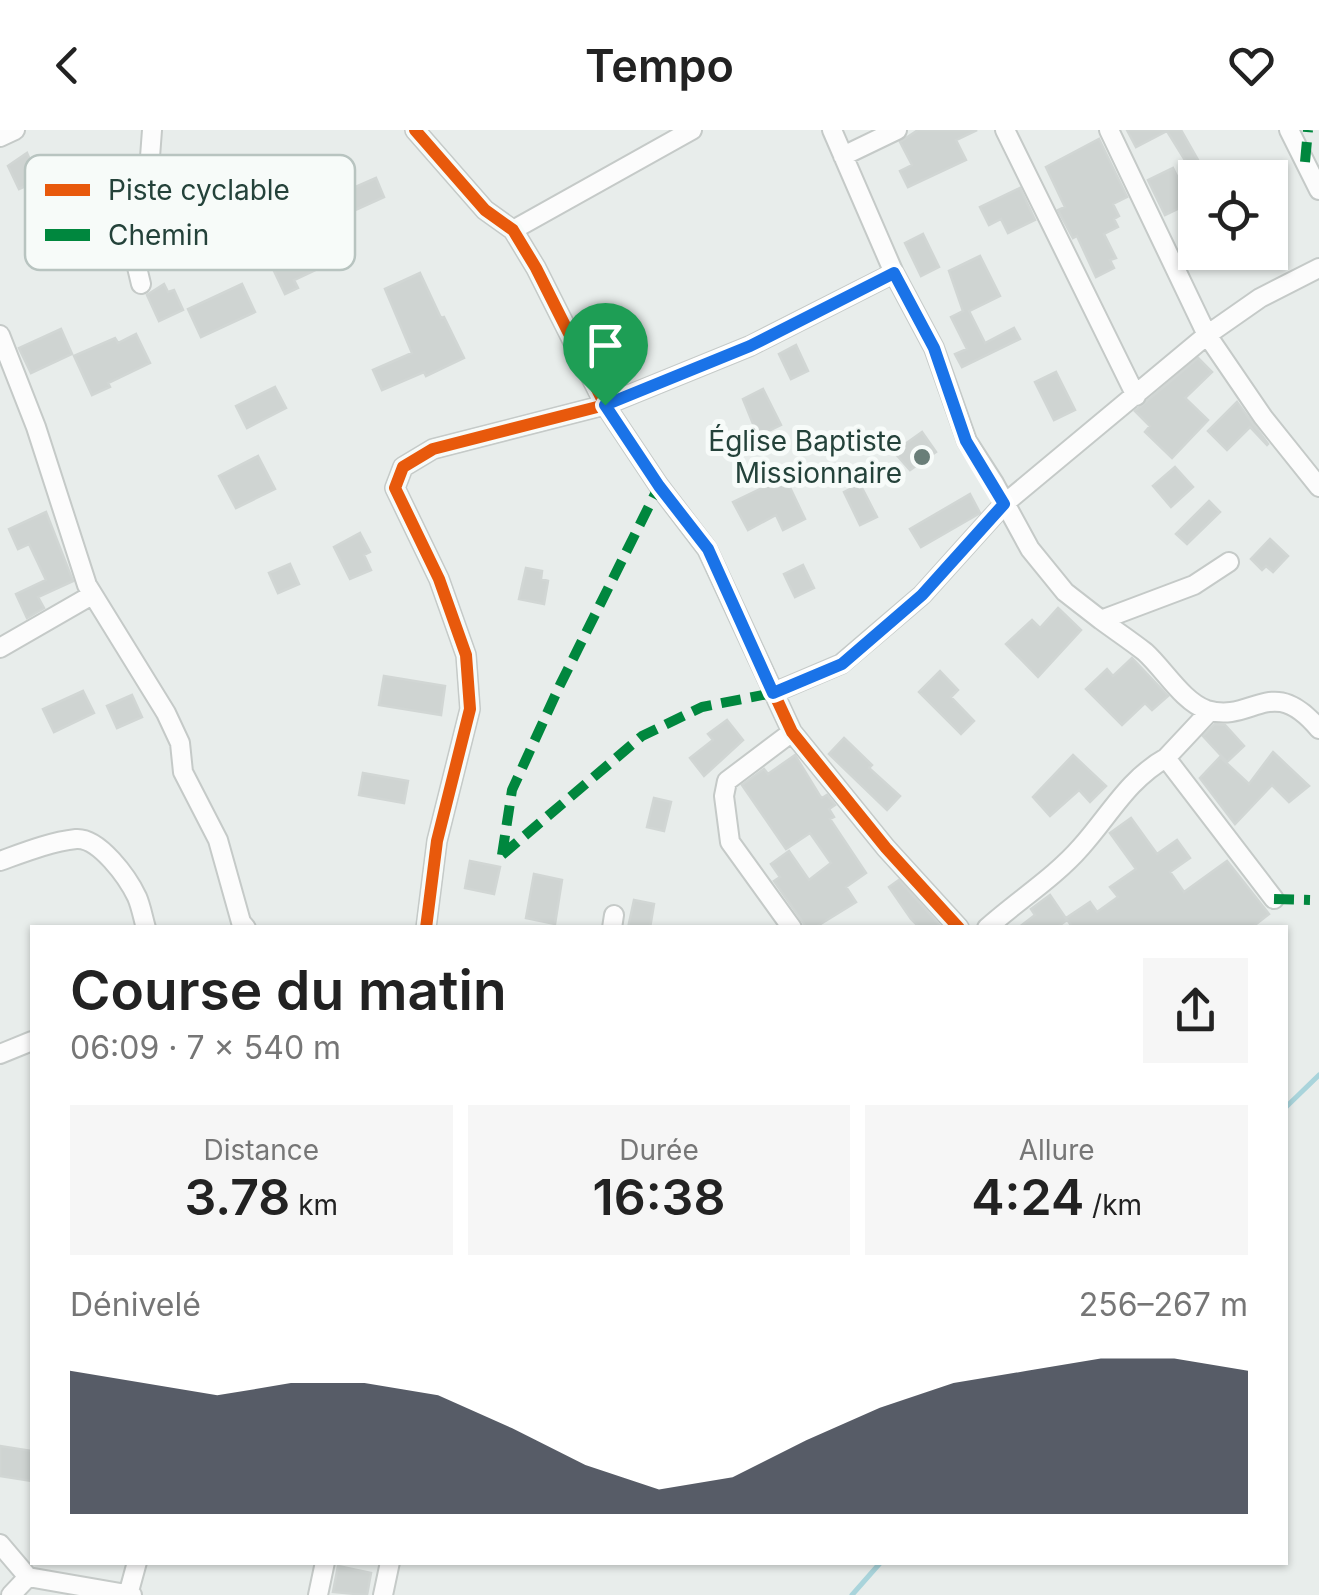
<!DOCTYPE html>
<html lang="fr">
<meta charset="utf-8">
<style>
:root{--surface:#fff;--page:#f6f6f6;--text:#222;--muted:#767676;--accent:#111827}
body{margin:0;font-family:Inter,sans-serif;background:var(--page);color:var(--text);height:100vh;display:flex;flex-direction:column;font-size:38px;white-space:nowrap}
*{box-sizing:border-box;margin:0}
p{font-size:32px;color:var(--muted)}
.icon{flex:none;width:55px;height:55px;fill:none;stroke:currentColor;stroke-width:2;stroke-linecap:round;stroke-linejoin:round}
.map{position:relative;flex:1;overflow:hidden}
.details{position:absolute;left:30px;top:795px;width:1258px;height:640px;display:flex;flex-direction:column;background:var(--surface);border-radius:0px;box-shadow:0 2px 8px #0004}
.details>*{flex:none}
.buttons{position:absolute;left:1178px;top:30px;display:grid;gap:20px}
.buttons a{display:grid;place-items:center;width:110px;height:110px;border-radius:0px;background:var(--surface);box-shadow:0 2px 8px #0004;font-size:50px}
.pin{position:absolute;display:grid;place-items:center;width:85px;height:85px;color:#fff;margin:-102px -42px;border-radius:50% 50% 50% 0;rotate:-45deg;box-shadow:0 0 10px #0007}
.pin .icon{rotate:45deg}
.round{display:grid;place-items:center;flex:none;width:105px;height:105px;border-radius:0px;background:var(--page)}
.headline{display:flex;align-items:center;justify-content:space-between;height:170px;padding:0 40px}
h1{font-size:55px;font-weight:600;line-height:75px}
.figures{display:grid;grid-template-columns:repeat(3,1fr);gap:15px;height:170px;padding:10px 40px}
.figures div{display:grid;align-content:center;border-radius:0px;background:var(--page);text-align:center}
.figures b{font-size:50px;font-weight:600}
.figures small{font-size:28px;font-weight:400}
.figures p{font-size:28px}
.chart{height:280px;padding:20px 40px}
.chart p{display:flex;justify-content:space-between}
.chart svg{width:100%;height:180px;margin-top:10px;fill:var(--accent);opacity:.7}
header{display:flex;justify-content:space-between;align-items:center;height:130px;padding:0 40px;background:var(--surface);font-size:45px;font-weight:600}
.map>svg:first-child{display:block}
</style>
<header><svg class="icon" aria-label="back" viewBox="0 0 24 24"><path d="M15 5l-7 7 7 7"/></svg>Tempo<svg class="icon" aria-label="heart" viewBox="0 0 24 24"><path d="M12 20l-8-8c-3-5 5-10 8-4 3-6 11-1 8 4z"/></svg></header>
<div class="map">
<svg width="1319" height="1465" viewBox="0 0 1319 1465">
<rect width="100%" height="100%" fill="#e8edeb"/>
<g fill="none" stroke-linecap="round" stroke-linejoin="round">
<path stroke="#a9d4db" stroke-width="5" d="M1285,978L1319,945
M852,1465L881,1432"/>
</g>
<path fill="#cfd4d2" stroke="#d1d6d4" stroke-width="2.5" d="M918,0H977L956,10L966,30L908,57L900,41L912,35L900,12Z
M1127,0H1181L1198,30L1188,35L1167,1L1136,17Z
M1099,9L1127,67L1113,74L1119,86L1114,89L1118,97L1104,104L1116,128L1110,130L1114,138L1096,147L1077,106L1073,108L1058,80L1065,77L1046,37Z
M27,23L39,50L19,59L8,36Z
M1173,38L1190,73L1165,85L1148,50Z
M376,48L384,67L353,81L344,62Z
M1020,58L1035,90L1008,103L1001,89L989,95L980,77Z
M297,87L320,138L294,150L298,158L285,164L257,105Z
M923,104L939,137L921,146L905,113Z
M980,126L1000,166L969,181L985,213L1014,198L1020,209L962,237L955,224L967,219L951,187L963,181L949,141Z
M420,143L441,188L444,187L464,228L426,246L424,242L382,260L373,240L412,223L385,159Z
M164,154L168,162L174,160L183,180L159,191L147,165Z
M242,154L255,182L201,207L188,179Z
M61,199L72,224L31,243L19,218Z
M136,204L150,233L108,253L110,257L92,265L74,226L115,208L118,213Z
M796,215L808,241L791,249L779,224Z
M1198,228L1212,242L1185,268L1208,290L1172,328L1145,302L1150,296L1135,281Z
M1056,242L1075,280L1054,290L1035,252Z
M275,257L286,278L247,298L236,276Z
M763,259L781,295L758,306L743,269Z
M1237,272L1268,314L1267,315L1250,297L1227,320L1208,301Z
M922,302L936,322L910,340L894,322Z
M258,326L275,359L236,378L219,346Z
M1175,337L1193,357L1171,377L1153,356Z
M785,347L805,389L783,400L776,385L748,400L733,372Z
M860,354L877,387L860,395L844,362Z
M970,364L980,383L921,417L910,399Z
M1209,371L1220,382L1187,414L1176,404Z
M46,382L73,451L38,467L44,478L27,488L16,464L46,450L29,414L18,419L9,399Z
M360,403L370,422L364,425L371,440L350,449L334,417Z
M1270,409L1288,426L1273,442L1266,436L1262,440L1251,429Z
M290,434L299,454L278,463L269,443Z
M803,435L814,458L795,467L784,444Z
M526,438L542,441L541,449L548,451L544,474L519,469Z
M1058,478L1081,500L1038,547L1006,514L1032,490L1040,498Z
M1132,528L1168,566L1152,580L1145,573L1122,595L1086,559L1107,539L1113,546Z
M940,541L958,560L951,567L974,591L961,604L919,562Z
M384,546L445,556L441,585L379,575Z
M83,561L94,583L54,602L43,579Z
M132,565L142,587L117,598L107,576Z
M727,590L743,610L704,646L690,628L713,610L708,604Z
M1215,594L1225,595L1244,616L1227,632L1203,606Z
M844,608L872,635L869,638L900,666L887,680L829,624Z
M1273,622L1309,656L1289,672L1272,655L1235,694L1200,648L1220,627L1249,654Z
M795,625L820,666L822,668L827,665L835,675L829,679L834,687L830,689L866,743L846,757L856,772L814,798H807L774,751L780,747L771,734L789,721L809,750L831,733L810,703L786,719L742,655L764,639L768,644Z
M1073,625L1106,656L1090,672L1079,660L1050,686L1033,667Z
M363,643L408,651L404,673L359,665Z
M654,668L671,672L664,701L647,697Z
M1131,688L1157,724L1177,710L1190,728L1170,742L1184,762L1227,731L1269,784L1251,798H1073L1066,788L1090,772L1097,782L1118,767L1110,757L1136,739L1110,703Z
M470,731L500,737L494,764L465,758Z
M534,744L562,750L555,794L526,788Z
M899,750L942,798H920L911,789L889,757Z
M1050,765L1067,790L1056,798H1018L1035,785L1031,779Z
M634,770L654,774L650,798H628Z
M0,1316L32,1321V1351L0,1346Z
M338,1436L371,1443L367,1465L333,1462Z"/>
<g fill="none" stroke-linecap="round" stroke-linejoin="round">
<g stroke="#c5cac8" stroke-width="22">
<path id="street" d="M415,0L485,80L513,100L536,138L605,275L659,356L707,419L792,602L886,718L959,798
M832,0L894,143L934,218L967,311L994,353L1030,419L1065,462L1101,490L1194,455L1229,432
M1005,0L1136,266
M1109,0L1207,205L1263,287L1319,357
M1289,0L1319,60
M0,7L15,0
M843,26L897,0
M513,100L692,0
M141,154L131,112L148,54L152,0
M0,205L36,297L87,455L166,583L180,613L183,642L218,710L241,792L246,798
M1101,490C1116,501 1131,511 1145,522C1164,539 1183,572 1207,580C1253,594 1271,542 1319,599
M0,518L92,465
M773,563L841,534L922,465L1004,374L1207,205L1260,168L1319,138
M792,602L727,651L724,666L730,712L792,798
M1166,628L1210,581
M0,731C25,722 50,712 76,709C99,707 128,748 137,767C141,776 143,788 146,798
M426,798L437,711L470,579L466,525L439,449L395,358L403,337L433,319L605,275L750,216L894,143
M612,798L614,785
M987,798C1017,771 1055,747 1081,717C1109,686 1128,649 1166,628L1274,769
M0,924L32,911
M0,1414L28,1447L132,1465
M11,1465L28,1447
M128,1465L137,1432
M318,1465L325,1432
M383,1465L390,1432"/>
</g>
<use href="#street" stroke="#fcfcfc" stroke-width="18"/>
<path stroke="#00873e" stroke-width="10" stroke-dasharray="20 10" stroke-linecap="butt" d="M1305,32L1308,0
M502,725L512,660L560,555L659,356
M502,725L642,606L702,577L773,563
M1274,769L1310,770"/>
<g stroke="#f7fbf9" stroke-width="19">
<path id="cycleway" d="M415,0L485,80L513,100L536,138L605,275L659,356L707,419L792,602L886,718L959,798
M426,798L437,711L470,579L466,525L439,449L395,358L403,337L433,319L605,275L750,216L894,143"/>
</g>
<use href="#cycleway" stroke="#e8590c" stroke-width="12"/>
</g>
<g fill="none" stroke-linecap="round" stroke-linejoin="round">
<g stroke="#fff" stroke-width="20">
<path id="route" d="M894,143L934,218L966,311L1004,374L922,465L842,534L773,563L708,419L659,356L605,275L750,216Z"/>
</g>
<use href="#route" stroke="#1a73e8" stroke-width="12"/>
</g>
<circle fill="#697e78" stroke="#f7fbf9" stroke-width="4" cx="922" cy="327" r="10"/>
<g text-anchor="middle" stroke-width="10" stroke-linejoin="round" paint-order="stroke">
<g font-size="28" fill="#24423a" stroke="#f7fbf9" text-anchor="end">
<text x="902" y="321">Église Baptiste<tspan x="902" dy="32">Missionnaire</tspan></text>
</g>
</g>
<rect x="25" y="25" width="330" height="115" rx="15" fill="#f7fbf9" stroke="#b8c4c0" stroke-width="2.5"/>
<rect x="45" y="54" width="45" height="12" fill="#e8590c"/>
<rect x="45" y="99" width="45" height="12" fill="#00873e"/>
<g font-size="28" fill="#24423a">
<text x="108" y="70">Piste cyclable</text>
<text x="108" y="115">Chemin</text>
</g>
</svg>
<div class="buttons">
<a><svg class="icon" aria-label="locate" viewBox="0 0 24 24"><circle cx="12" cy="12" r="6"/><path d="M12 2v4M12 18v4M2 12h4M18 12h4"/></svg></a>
</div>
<div class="pin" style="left:605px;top:275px;background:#1e9e55"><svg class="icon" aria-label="arrive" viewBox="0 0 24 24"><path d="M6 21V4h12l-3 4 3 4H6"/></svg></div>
<section class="details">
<div class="headline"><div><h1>Course du matin</h1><p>06:09 · 7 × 540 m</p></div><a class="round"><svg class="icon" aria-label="share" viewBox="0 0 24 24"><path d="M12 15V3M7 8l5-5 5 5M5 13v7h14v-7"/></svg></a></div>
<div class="figures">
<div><p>Distance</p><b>3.78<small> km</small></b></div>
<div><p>Durée</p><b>16:38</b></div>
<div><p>Allure</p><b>4:24<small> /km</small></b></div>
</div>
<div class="chart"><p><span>Dénivelé</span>256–267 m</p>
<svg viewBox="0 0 160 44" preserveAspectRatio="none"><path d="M0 44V9L10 12L20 15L30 12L40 12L50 15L60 23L70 32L80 38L90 35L100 26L110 18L120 12L130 9L140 6L150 6L160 9V44z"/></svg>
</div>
</section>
</div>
